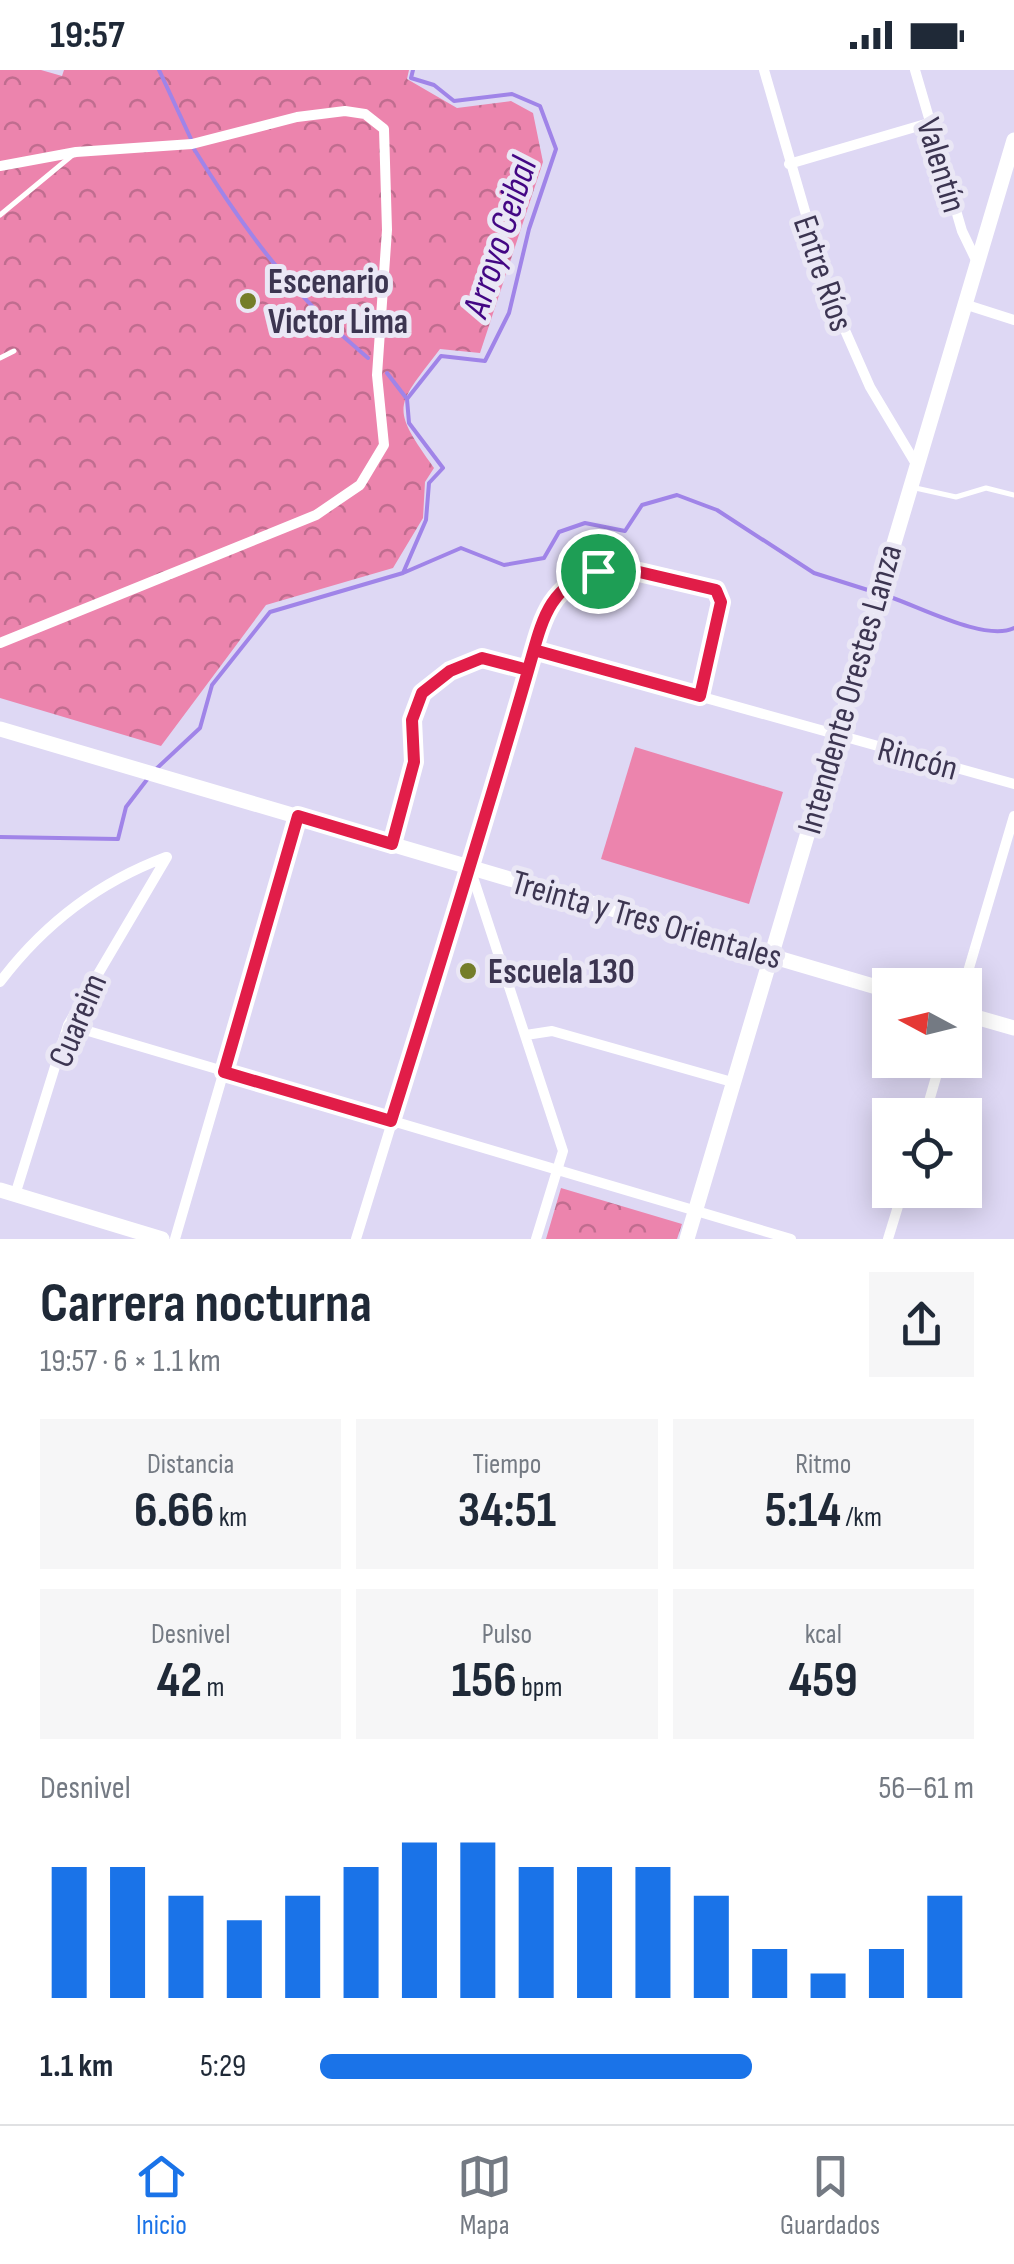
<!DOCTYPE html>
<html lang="es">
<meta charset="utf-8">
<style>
:root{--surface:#fff;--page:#f6f6f7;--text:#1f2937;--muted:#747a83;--line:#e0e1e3;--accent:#1a73e8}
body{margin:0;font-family:"Sofia Sans Condensed",sans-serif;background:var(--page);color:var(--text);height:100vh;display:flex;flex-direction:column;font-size:38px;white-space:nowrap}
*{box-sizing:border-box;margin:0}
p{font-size:32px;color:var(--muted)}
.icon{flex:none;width:55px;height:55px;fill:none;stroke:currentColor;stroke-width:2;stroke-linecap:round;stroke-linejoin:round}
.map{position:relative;height:1169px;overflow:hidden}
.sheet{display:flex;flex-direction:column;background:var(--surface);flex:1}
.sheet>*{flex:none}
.needle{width:65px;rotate:277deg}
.controls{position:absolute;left:872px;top:898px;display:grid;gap:20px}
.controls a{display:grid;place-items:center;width:110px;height:110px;border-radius:0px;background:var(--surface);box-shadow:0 5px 25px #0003;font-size:50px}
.pin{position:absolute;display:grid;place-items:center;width:85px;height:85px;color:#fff;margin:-42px;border:5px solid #fff;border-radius:50%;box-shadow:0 2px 10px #0007}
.round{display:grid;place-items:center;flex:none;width:105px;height:105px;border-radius:0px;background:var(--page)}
.overview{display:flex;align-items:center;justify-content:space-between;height:170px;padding:0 40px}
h1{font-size:55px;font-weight:700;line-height:75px}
.figures{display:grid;grid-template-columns:repeat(3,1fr);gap:15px;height:170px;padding:10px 40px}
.figures div{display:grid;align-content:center;border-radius:0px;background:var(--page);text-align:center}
.figures b{font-size:50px;font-weight:700}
.figures small{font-size:28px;font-weight:400}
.figures p{font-size:28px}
.chart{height:280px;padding:20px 40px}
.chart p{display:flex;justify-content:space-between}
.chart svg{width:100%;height:180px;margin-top:10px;stroke:var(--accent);stroke-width:6}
ul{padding:0 40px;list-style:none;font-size:32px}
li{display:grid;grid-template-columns:160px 120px 1fr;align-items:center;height:75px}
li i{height:25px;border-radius:12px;background:var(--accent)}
.status{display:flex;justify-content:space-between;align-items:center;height:70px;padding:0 50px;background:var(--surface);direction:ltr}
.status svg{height:28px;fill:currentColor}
.dock{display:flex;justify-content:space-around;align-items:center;height:140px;border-top:2px solid var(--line);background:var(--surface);font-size:28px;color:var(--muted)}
.dock a{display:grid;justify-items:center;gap:5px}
.dock .on{color:var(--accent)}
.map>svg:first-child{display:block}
</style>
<div class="status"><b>19:57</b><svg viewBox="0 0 49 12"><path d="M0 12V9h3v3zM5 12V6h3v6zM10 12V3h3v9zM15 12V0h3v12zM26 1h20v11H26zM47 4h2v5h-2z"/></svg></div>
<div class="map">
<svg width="1014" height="1169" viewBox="0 0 1014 1169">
<defs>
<pattern id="park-crowns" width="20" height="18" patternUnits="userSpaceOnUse" patternTransform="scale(2.5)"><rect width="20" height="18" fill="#ec84ad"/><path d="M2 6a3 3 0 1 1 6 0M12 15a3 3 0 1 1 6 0" fill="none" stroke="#c06d8f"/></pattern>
</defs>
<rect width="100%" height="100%" fill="#ded8f4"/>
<path fill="#ec84ad" d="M635,677L783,722L749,834L601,789Z"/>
<path fill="url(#park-crowns)" d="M0,0H41L62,6L64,0H409L407,9L457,38L511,31L533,43L543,92L480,283L440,279C395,338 390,336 434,398L425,412L423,448L393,498L266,535L161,676L0,628Z
M561,1118L682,1154L677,1169H546Z"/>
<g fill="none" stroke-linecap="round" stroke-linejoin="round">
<path stroke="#a084e8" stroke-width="4" d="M159,0L191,69
M194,79C245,161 293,226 368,288
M387,303L407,329
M403,503L461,478L504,495L544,488L559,462L585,453L625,461L642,435L677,425L717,440L814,503L871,521
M890,527C920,537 986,572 1014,558
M155,700L200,658L212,615L270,542L403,503L426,450L429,413L443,398L409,353L407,329L441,286L485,291L509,243L529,159L556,79L540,36L512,24L454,31L434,15L411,8L413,0
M0,767L118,769L126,737L149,707"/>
<path stroke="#fff" stroke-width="5" d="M0,145L75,83
M0,288L14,281
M911,417L956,427L986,418L1014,425
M393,772L414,692V637L422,623L450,601L482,588L528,599"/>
<path stroke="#fff" stroke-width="10" d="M764,0L829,224L870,317L916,394
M915,0L962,161L975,188
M789,94L929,53
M0,96L76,82L192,74L297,47L345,41L365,44L384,59L387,160L377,305L384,375L360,415L316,445L0,573
M964,234L1014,250
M534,580L1014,714
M470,798L563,1081L536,1169
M0,912C43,855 99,812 166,787
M964,915L1014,746
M68,955L791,1169
M526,965L552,961L732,1012
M925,1045L941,990
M15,1125L68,955L167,787
M175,1169L298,747
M356,1169L554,526C589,485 673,499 717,520L721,532L700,626
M888,1169L903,1120"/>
<path stroke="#fff" stroke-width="15" d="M0,659L890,921
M965,944L1014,958
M0,1120L162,1169
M687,1169L1014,70"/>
</g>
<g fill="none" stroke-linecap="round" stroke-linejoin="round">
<g stroke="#fff" stroke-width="20">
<path id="route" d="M598,501C547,516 542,552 528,600L482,588L450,601L422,623L412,650L414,692L392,774L298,746L224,1002L391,1051C440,894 489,738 534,580L700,626L721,532L716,520L618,497L598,501"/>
</g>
<use href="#route" stroke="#e11d48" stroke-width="12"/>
</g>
<g fill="#747d29" stroke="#eae7f5" stroke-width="4">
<circle cx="248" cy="231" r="10"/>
<circle cx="468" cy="901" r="10"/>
</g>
<g text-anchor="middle" stroke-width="10" stroke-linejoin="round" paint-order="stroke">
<g font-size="35" fill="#3c3551" stroke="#eae7f5">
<text transform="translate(942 95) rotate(73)" y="12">Valentín</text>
<text transform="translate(824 203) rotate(71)" y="12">Entre Ríos</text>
<text transform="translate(849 619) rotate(-74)" y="12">Intendente Orestes Lanza</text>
<text transform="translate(918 688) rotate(15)" y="12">Rincón</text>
<text transform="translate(647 849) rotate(16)" y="12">Treinta y Tres Orientales</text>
<text transform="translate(77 950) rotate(-67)" y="12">Cuareim</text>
</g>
<g font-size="35" font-weight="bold" fill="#3c3551" stroke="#eae7f5" text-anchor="start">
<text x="268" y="223">Escenario<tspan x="268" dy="40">Victor Lima</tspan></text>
<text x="488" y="913">Escuela 130</text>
</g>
<g font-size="38" font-style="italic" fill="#430784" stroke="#eae7f5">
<text transform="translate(499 167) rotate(-72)" y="13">Arroyo Ceibal</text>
</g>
</g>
</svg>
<div class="controls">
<a><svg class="needle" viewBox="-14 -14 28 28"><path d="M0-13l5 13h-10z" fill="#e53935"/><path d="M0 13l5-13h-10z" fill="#747a83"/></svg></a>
<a><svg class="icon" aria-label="locate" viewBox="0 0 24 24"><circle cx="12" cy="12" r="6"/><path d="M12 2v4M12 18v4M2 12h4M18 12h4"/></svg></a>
</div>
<div class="pin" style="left:598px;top:501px;background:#1e9e55"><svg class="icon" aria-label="arrive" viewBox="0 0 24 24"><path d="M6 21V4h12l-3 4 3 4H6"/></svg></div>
</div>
<section class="sheet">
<div class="overview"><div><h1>Carrera nocturna</h1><p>19:57 · 6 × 1.1 km</p></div><a class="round"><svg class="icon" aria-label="share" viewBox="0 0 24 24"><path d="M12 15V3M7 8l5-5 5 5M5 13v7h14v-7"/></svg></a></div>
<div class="figures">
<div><p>Distancia</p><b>6.66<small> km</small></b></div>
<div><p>Tiempo</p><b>34:51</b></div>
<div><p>Ritmo</p><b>5:14<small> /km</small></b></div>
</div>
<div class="figures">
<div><p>Desnivel</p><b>42<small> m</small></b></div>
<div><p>Pulso</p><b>156<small> bpm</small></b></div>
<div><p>kcal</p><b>459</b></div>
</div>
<div class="chart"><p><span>Desnivel</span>56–61 m</p>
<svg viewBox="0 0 160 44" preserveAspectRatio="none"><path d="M5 44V12M15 44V12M25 44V19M35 44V25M45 44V19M55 44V12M65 44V6M75 44V6M85 44V12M95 44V12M105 44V12M115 44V19M125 44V32M135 44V38M145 44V32M155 44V19"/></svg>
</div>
<ul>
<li><b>1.1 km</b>5:29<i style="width:66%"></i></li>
</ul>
</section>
<nav class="dock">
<a class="on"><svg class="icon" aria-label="home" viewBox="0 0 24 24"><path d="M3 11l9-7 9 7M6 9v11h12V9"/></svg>Inicio</a>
<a><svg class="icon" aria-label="map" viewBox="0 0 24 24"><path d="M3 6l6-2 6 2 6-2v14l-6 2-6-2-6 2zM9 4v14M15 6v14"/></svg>Mapa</a>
<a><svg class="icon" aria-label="saved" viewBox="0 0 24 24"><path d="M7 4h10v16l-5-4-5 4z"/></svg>Guardados</a>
</nav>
